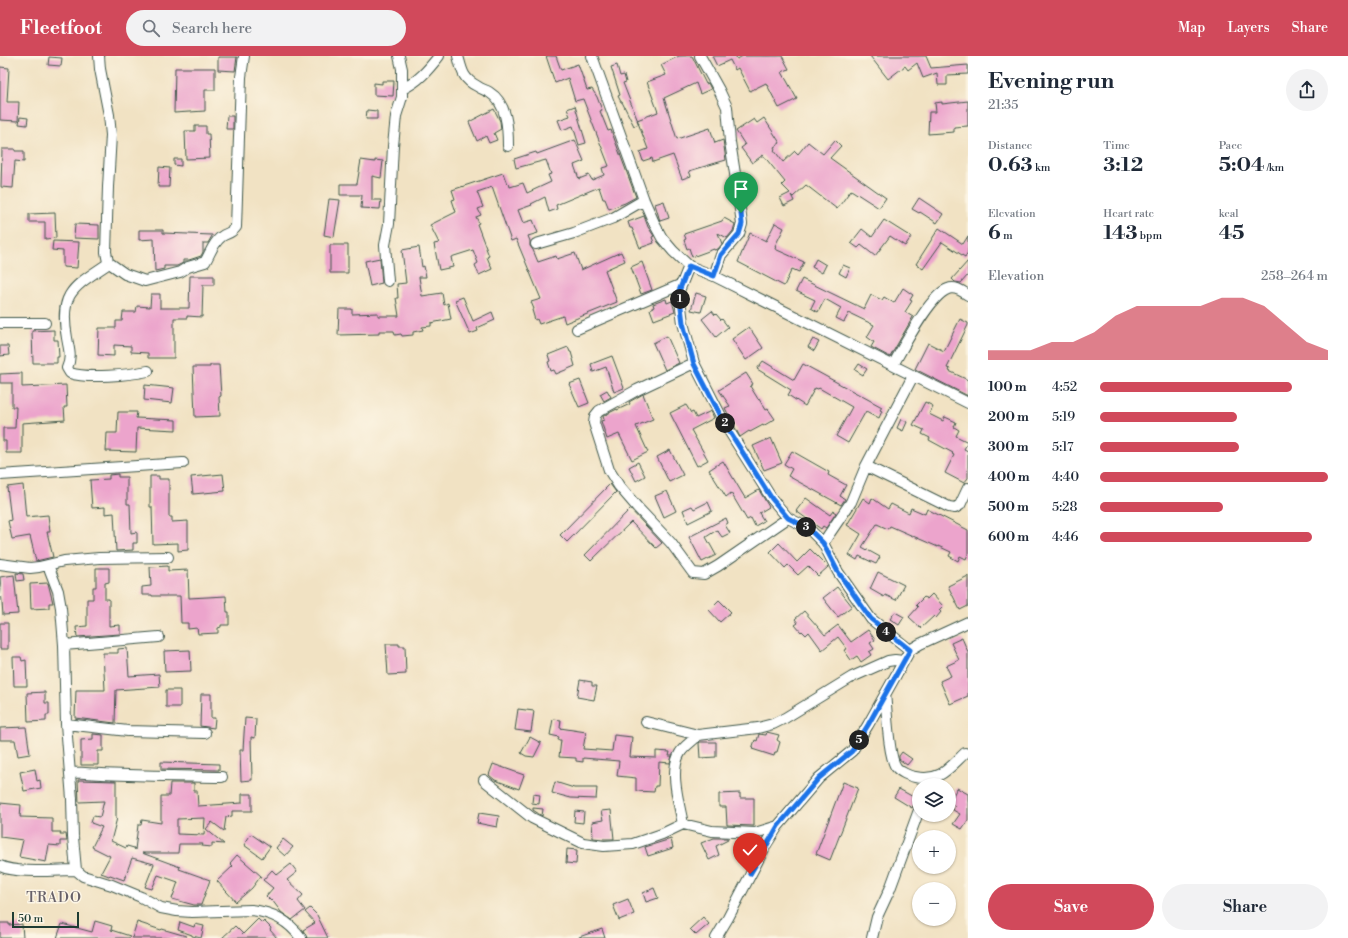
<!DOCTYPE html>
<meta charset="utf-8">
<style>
:root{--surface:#fff;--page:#f2f2f3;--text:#1f2937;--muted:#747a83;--accent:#d1495b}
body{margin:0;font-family:"Libre Bodoni",serif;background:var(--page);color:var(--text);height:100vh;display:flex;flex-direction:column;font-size:15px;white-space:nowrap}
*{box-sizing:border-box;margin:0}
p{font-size:13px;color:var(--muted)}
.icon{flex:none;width:22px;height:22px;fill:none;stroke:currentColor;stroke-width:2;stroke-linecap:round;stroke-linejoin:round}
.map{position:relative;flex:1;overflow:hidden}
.panel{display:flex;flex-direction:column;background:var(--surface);width:380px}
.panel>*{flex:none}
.fabs{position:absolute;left:912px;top:722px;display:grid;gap:8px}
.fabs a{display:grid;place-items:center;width:44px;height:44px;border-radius:50%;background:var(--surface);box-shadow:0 1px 3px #0004;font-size:20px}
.scale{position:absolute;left:12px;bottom:10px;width:67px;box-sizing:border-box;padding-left:4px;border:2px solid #1f3d34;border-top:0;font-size:11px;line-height:14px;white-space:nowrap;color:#1f3d34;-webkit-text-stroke:3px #fcf5e5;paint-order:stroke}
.pin{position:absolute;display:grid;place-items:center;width:34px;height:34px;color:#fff;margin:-41px -17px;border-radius:50% 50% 50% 0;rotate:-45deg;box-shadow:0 0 4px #0007}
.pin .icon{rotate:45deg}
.km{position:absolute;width:20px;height:20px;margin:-10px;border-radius:50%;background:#222;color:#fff;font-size:11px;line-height:20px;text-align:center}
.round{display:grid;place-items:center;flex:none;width:42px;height:42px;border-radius:21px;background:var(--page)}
.overview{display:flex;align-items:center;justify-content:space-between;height:68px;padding:0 20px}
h1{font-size:22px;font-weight:800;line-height:30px}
.metrics{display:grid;grid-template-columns:repeat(3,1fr);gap:6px;height:68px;padding:4px 20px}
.metrics div{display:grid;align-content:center}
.metrics b{font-size:20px;font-weight:800}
.metrics small{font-size:11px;font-weight:400}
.metrics p{font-size:11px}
.chart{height:112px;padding:8px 20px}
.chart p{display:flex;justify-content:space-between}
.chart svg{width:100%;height:72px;margin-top:4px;fill:var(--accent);opacity:.7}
.button{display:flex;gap:8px;margin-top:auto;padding:8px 20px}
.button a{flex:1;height:46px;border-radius:24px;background:var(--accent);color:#fff;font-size:16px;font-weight:800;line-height:46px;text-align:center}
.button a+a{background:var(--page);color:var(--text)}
ul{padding:0 20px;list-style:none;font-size:13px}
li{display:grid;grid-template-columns:64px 48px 1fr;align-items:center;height:30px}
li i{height:10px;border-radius:5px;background:var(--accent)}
header{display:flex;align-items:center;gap:24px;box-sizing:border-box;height:56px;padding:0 20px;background:var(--accent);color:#fff}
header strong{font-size:19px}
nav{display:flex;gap:22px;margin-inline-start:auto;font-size:14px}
.search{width:280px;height:36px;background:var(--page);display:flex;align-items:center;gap:10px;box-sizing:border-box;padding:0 14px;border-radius:22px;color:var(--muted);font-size:15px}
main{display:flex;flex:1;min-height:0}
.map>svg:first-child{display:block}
</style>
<header>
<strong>Fleetfoot</strong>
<div class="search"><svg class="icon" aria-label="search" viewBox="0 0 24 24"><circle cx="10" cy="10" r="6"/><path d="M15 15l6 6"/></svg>Search here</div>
<nav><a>Map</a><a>Layers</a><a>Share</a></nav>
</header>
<main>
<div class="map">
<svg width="968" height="882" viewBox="0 0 968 882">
<rect width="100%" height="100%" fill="#fcf5e5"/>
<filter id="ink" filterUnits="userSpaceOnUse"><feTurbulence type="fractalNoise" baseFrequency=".025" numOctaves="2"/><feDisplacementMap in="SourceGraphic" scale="8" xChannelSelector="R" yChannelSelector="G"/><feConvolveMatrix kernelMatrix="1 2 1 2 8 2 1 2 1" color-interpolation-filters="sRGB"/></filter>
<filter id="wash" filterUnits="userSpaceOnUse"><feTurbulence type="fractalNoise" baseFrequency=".012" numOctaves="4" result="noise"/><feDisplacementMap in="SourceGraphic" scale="16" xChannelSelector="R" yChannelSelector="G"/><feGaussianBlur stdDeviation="0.9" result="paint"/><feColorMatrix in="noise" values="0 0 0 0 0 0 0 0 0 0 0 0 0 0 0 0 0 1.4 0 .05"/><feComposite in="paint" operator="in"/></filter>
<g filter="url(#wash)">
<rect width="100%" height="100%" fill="#f1e2c3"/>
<g id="blocks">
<path fill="#eca4cc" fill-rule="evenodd" d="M546,0H556L561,14L578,8L587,34L592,33L597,41L602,54L600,55L608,75L611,74L636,141L625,147L609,153L605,143H603L599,131L556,149L557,153L549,156L545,141L531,148L532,149L518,154L523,167L533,164L538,177L528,180L530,185V190L533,194L538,206L556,200L557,203L575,197L581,214L621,196L625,205L605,214L617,246L565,267L563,260L539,268L537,263L535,264L532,254L534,253L531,246L541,243L516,183L511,185L492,131L477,136L483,151L478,153L481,159L476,161L479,167L477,168L489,200L487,201L492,213L479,219L475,209L478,207L473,194L451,201L453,211L439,214L434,188L439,187L430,169L456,156L452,144L455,143L452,134L503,117L507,128L509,127L510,131L523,127L527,137L551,126L548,119L551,118L546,104L516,112L514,103L536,96L537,98L575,84L584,105L574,109L579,123L589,119L592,124L604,119L602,112L609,110L583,43L575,45L568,22L555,27Z
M679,0H692L706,28L708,27L711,33L700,38L696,27L664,42L677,83L710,72L715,87L723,84L726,104L689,115L691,120L682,123L673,99L653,106L652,102L643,105L640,96L648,93L637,64L658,56L647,26L666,19L661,9Z
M712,0H737L736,1L737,3L743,0H782L789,13L782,16L797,43L779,52L766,27L750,35L738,12L735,14L730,4L717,10Z
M870,0H926L931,12L968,9V18L947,19V29H938L937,17L923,22L917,7L908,14L905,10L888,23Z
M49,1L62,2L61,10L48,9Z
M218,1H237L235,15L218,14Z
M617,9L620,20L624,19L626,26L623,27L639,68L634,70L622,46H621L618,40L620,39L611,11Z
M0,11L9,12L7,46H19L18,65L0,64Z
M175,12H215V34H205V55L174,57Z
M382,25H394L393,40L374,39V27L382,28Z
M968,45V70L954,71V76L928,78L929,56H936L935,47L942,46V48Z
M575,50L586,87L579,89L573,70L562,74L558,64L570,60L567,53Z
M494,53L500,65L501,73L494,77L497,84L489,87L486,80L477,85L469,66Z
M367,54L377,55V63H366Z
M227,60H233V73H226Z
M20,61L28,62L27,69L19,68Z
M764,62L780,87L774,91L775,93L774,94L783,106L795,95L798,98L808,86L823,98L835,84L841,90L830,102L886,142L879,152L851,134L837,153L806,129L793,141L791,139L794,145L784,150L780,142L790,137L782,129L785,126L763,99L752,107L741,92L745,89L736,75L754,63L757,67Z
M195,70H206V78H209L210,102L186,103L185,75H195Z
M2,93H15V95H24V106L15,105L13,132L1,131Z
M174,103H181V110L174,109Z
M361,104L375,106V104L383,105L381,122L372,120V144H381L380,153L361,152L362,139H340V128H357Z
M159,111L170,112L169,131H158Z
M919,142L943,158L937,167L920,156L919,157L912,153Z
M329,143L340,144L334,181L324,179Z
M664,145L669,162L660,165L655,148Z
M55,157L56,182L45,183V166H29V158Z
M644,160L648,171L654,180L652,181L654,187L640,192L632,172H630L628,166Z
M724,162L735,168L733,175L727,182L718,177L722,188L718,193L714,194V193L692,201L689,192L687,193L684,184L686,183L684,178L722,165Z
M884,164L911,181L905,190L890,180L875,200L861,189L858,192L851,187L862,173L872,181Z
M775,167L784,172L775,190H776L775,193L804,206L799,216L792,213L784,230L738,206L750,177L766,185Z
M75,168L99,169V183L74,182Z
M939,172L963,188L968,180V196L965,201L942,186L923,213L916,208Z
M139,174H163V177L212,179V180L208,187H203V196L201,200L189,204H183V207L177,210H164V213L155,215L154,183L139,184Z
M53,185L79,186L77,212L63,211V195L52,194Z
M330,189H348V217H330Z
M419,191L422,211L424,210L426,221H419L422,240L442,237L444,249L448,247L451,263L431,267V270L422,271L423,274L413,276V279L402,280L401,278L395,279L394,275H379V278L338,279L339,253H352V258L378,257V260H399L396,242H398L397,228L406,227L402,194Z
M380,202L382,227L370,230L365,205Z
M816,203L826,209L822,217L812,211Z
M968,205V219L961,227L955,226L952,223Z
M642,206L652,234L641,238L631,211Z
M843,209L850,212L846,221L839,217Z
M190,220H214V229H203L202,261L187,260V262H174V302H148V297L131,296V290L114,289V300L98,299L99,272H116V265H122L123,256H136L137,250L150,251L151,238H160V252H189Z
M802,223L864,253L871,239L882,244L884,241L894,247L903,232L913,239L910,244L912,245L905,256L913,261L890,301L871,291L874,286L867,281L874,269L849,257L844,266L836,262L841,252L825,243L818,256L811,252L815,244L796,235Z
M696,237L706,240L701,256L691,254Z
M463,241L473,265L492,256L495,264L477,272L478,275L470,278L455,244Z
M666,243L667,247L672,245L675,256L654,264L650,253L654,251L653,248Z
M712,255L715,259L716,258L721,264L722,263L728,271L716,281L702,263Z
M960,263L968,267V269L947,312L950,313L949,315L968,324V340L915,313L928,287L944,295Z
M749,271L763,292L746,304L732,283Z
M54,274V284H58L59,301H57V307H33L32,275Z
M667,280L679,307L665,314L653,287Z
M813,283L819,286L814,295L808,291Z
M0,290H8L9,299L0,300Z
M568,291L570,296H571L575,310L556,318L554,314L551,315L548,306L550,305L548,299Z
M612,300L624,332L614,336L606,311L593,316L591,308Z
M763,305L794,324L803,308L882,351L880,354L882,355L879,362L866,355L848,387L836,380L852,351L819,332L818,333L815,332L805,350L788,339L791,334L757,313Z
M859,308L867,313L863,319L855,314Z
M210,309H219L221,340L219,341L220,360L195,361L193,311H210Z
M22,317V331L66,329L67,351H64L65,364L22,367V397H6V385H3V372H15L16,351H12V327H0V318Z
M746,317L753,328L750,330L758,343L759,342L766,354L768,353L775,363L763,370V369L750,376L749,375L740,381L725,352L730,350L719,334Z
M580,324L589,347L579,351L569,328Z
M145,329L174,332L172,347L144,344Z
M607,334L611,341L604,345L600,338Z
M643,338L653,363L636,370L648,396L632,404L619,378L607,383L601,365L604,364L603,360L617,353V354L630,348L629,346Z
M925,346L933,350L929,358L943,365L945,361L956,366L954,371L959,374L956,380L968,386L964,393L968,395V422L964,427L945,417L954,399L952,398L953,397L929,384L930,382L922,378L924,374L913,369Z
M686,349L691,357L693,356L696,362L711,355L714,362L691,374L708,404L697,410L670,357Z
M118,356H137L136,362L176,364V374L137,372L136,396L106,395L107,377H117Z
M901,363L907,366L903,375L897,372Z
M771,382L782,407L764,414L753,390Z
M670,394L683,419L669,426L657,401Z
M792,395L829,416L828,419L846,429L840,440L845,443L841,449L788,420L792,413L784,408Z
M723,405L745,442L759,434L769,451L759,457L764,465L755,470L751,462L747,464L731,437L726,441L709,414Z
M638,406L645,420L636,425L629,411Z
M118,418V421H127V448H130L131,477L137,476V487H133V494L116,495L114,457L105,458V451L92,452L90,424L109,423V419Z
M223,418L225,435L193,438L191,421Z
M150,420H159V423H169V461H172V466L188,465V494L178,495V487L153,488L152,451H150Z
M610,428L616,436L567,486L560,479Z
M23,429L26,461L48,459L50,476H47L53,501L36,505L30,480L12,483L8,465L11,464L7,431Z
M667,435L676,455L664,461L655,440Z
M806,442L830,459L833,455L836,457L826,472L823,470L821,473L796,455Z
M863,442L870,447L872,442L888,453L891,448L909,457L911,452L925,458L927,453L968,474V498L966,503L960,500L958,505L949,500L951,496L938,490V491L890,470L888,473L877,468L862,491L880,501L876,508L859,500L857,504L849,499L861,478L847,469Z
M708,446L712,455L688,467L683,454L692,450L694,453Z
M630,453L662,487L656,492L631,466L591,505L585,499Z
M726,462L728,467L725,469L730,477L722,481L717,474L706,481L716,499L702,506L689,481Z
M779,487L797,506L810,493L828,511L818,520L808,510L798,519L788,509L785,512L770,496Z
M168,510V515L188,514L189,542L226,540L227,556H229V569H221V571L218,572V577L198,578L197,572L188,573V567H181L180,540H152V539H142V531L151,530L150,511Z
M96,512H109V526L105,527V543H109V570L120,569V578L77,581L76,571L87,570V543H93V531H96Z
M878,516L904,529L896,544L885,539L884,541L870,533Z
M16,517L23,518L24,524L17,525Z
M14,519L18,558L3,559L0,521Z
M968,520V550L960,554L948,530Z
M48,527L53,547H49V552L31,553L30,528Z
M837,531L852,550L838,561L823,542Z
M932,538L943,550L939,554L941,556L936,562L934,560L921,572L909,561L918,551L916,549L924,541L927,543Z
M719,544L731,556L720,566L709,554Z
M804,555L825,579L838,569L851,586L868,574L875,584L870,587L874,593L869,596L871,599L861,606L857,600L851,604L844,594L847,593L838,581L822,594L809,576L806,579L802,575L801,576L795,569L798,567L795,563Z
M895,556L904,561L899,569L890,563Z
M0,567H8V593H0Z
M962,582L968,596V640L950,648L940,625L951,620L946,610L959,604L951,587Z
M386,588H399V590H405L406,618L388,619Z
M127,592L129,620L159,618L160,631L116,634L115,667L75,662L76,634H105L103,597H118V593Z
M190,594L191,615L165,616L164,595Z
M13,601H21L22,605L26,604L27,630H14Z
M580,624L592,626V630H597L594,644L577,641Z
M166,634H180V651H166Z
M45,636V647H49V659H46V665L28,666L27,637Z
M201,638H211V662H215L214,672L200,670Z
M518,653L534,655L531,676L515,674Z
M245,662L256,663L255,682L251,681L252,724L241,725L240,694H243Z
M553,663L561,664L560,672L586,676L583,693L612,695L614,679L632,681L630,701L656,702V695L670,696L669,700H672L670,707L659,706L658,730H655L654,736L636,735V722L617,720L619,705L583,702V706L576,705V702L559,701L561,684H558L559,681L550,679Z
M26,671L30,698L18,700L15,684H0V672Z
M767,676L779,679L777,684L780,686L777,696H775L774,700L752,693L755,684L757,685L759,678L766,679Z
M93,678L103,679V695H98V709H81V684L93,683Z
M530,681L541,687L534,701L526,700L521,697Z
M700,686H716V701L700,702L699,687Z
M902,696L912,703L907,709L899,703V700Z
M161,706L219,708V714L161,713Z
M493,708L524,719L519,733L495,724L489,719Z
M35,713L37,725L40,724L41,732L24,735L20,716Z
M78,724L116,725V761L117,762L111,785L126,792L127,790L134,792L135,794L138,769H141L142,764L161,767V740H169L170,727H194V735H197L198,750L242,747V738H252V755H232V760L226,761L224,775L212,766L206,773L224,788L212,787V791L202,790L203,788H179L178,797H142L180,811L179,813L210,824L201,849H194L172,843L178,826L158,819L152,833L145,831L154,808L132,802L124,824L110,819L109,820L101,817L110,800L92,791L102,771L91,767L93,760L100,761L104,745L79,746ZM205,762L204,779L177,778V763Z
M555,726L574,732H597L596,743L571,742L552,737Z
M843,726L858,732L830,804L816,798Z
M957,732L968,738V764L962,773L953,768L960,758L953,754L955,750L949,747Z
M899,733L917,743L912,752L894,741Z
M740,737V742H754V770L727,769L726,751H719V738Z
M533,738L540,739L539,748L532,747Z
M0,747L21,749L20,761L52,762V776H61L60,778H66L67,785H60V790L49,789L46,806L19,801L23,784L0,781Z
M533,752L543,753L542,760L533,754Z
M611,754L614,783H604L593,782L592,766L603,764L601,755Z
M575,755L584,756L583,767L574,766Z
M479,757L499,760L497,771L477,767Z
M251,778L270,791L262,802L244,789Z
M714,782H727L728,784L716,790L719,799L709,804L701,787Z
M283,783L293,791L285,800L276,792Z
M671,783L673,792L648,800L645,791Z
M567,793L577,794L576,808L566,807Z
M237,799L261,820L252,832L236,846L217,825L233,810L230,807Z
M291,808L297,816L287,824L303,839L298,845L305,854L292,864L281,856L272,844L271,845L266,840L273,832L263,824L272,814L277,819Z
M654,832L658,842L646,846L643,837Z
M628,843L634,858L619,864L613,849Z
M310,852L317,859L328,882H307L303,874L315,867L305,856Z
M703,861L709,868L696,879L690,873Z
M258,863L262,867L264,865L271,872L270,874L277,882H222L235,870L243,878Z
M95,865L112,870L111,874L130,880L129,882H57L62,868L92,876Z
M137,866L161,874L162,873L186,880V882H132Z
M180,866L194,871L195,868L204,870L201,882L192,880V879L178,874Z
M0,867H9V869L22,868L23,882H0Z
M602,873L605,882H579V881Z"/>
</g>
</g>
<g filter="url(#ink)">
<use href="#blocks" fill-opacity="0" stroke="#3e5649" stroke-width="1"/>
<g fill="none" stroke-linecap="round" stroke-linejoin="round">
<g stroke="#3e5649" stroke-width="12">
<path id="street" d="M99,0L100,13L109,59L111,79L108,131L106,196L108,206L106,209C72,232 59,238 67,282C69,294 72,301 67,312L70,317C87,323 129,319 148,315
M458,0C462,15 463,23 477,30C481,33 485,34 489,36C507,47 508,71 508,90
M592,0L644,144L655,169L662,182L673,195L689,210L714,220L968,347
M700,0L719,34L727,51L730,86L736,124L742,168L739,178L721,199L714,220
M402,33C418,26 428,14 439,0
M536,188L574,177L613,162L644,144
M108,206L125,218L145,225L180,216L188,211L205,206C210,198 213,187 221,181C227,176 230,179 236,171L241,21L244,0
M689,210L679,235L683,267L694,307L726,370L772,443L788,462L808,472L823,487L838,516L871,563L910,594
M388,225L385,189L389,168L393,90L396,60L402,41V13L399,0
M0,267H45
M577,273L682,228
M694,307L637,334L599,355L595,360L594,367L609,414L619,430L637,451L671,487L693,517L704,518L718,510L788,462
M893,309C903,292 930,239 948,233C955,230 962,235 968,239
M866,410L949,451L955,452L960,449L968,432
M0,419L183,407
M823,487L851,446L866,410L913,320
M0,508L30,512L39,511L64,505L99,502L168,501
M48,509L58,535L61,552L64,589L66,668L72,743L73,781L76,814
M64,589L159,581
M885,638C887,653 888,700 896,711C900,716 909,720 915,721C940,726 948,713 965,697
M646,666L698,679L758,672L773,668L785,662L852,621L888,605L895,604L903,605
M66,668L128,675L205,677
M70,716C121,720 171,720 222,721
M484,724L532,762L583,787L604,790L633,788L662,778L683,768L712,775L755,777L778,770
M683,768C679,747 669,715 680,697C684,690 693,685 698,679
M0,810C17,818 56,814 76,814L83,820L112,829L141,841L161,852L177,855L192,856L251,854C271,856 289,865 301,882
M716,882L728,862L767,787L778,770L819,722L852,695L868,669L910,594L920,588L968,566
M872,882L877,861L890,833L919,754"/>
</g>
<use href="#street" stroke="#fff" stroke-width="10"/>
</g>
</g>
<g fill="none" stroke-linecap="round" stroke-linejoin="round" filter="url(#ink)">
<g stroke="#fff" stroke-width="8">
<path id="route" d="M741,157L742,168L739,178L721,199L714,220L689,210L679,235L683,267L694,308L726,370L772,443L788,462L808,472L823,487L838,516L871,563L910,594L868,669L852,695L819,722L778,770L750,818"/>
</g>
<use href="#route" stroke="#1a73e8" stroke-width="5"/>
</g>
<g text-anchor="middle" stroke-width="3" stroke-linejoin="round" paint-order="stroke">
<g font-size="14" letter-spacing="1" fill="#676169" stroke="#fcf5e5">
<text x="54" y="846">TRADO</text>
</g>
</g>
</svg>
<div class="fabs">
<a><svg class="icon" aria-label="layers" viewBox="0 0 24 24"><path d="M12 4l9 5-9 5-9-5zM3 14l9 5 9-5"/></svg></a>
<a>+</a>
<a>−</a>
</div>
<div class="scale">50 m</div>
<div class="pin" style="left:741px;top:157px;background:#1e9e55"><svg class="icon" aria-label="arrive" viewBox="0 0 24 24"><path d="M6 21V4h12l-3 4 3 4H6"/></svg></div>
<div class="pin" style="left:750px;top:818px;background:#d93025"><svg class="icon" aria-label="check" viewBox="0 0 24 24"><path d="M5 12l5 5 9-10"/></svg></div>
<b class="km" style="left:680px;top:243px">1</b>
<b class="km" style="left:725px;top:367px">2</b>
<b class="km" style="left:806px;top:471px">3</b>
<b class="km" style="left:886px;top:576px">4</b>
<b class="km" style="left:859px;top:684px">5</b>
</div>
<section class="panel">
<div class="overview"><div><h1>Evening run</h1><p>21:35</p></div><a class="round"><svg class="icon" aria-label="share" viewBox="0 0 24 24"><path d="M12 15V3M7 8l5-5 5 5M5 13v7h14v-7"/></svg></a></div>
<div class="metrics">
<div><p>Distance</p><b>0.63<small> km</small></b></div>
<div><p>Time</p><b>3:12</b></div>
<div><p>Pace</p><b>5:04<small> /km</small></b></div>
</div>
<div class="metrics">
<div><p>Elevation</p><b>6<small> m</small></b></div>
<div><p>Heart rate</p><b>143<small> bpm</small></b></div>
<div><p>kcal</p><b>45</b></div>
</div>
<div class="chart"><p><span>Elevation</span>258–264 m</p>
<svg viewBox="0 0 160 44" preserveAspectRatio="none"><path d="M0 44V38L10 38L20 38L30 33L40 33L50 27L60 17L70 11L80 11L90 11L100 11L110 6L120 6L130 11L140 22L150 33L160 38V44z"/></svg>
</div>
<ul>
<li><b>100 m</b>4:52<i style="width:84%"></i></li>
<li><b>200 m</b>5:19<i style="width:60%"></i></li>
<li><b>300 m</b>5:17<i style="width:61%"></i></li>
<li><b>400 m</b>4:40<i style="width:100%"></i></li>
<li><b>500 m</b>5:28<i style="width:54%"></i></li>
<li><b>600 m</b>4:46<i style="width:93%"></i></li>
</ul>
<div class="button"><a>Save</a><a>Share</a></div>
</section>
</main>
